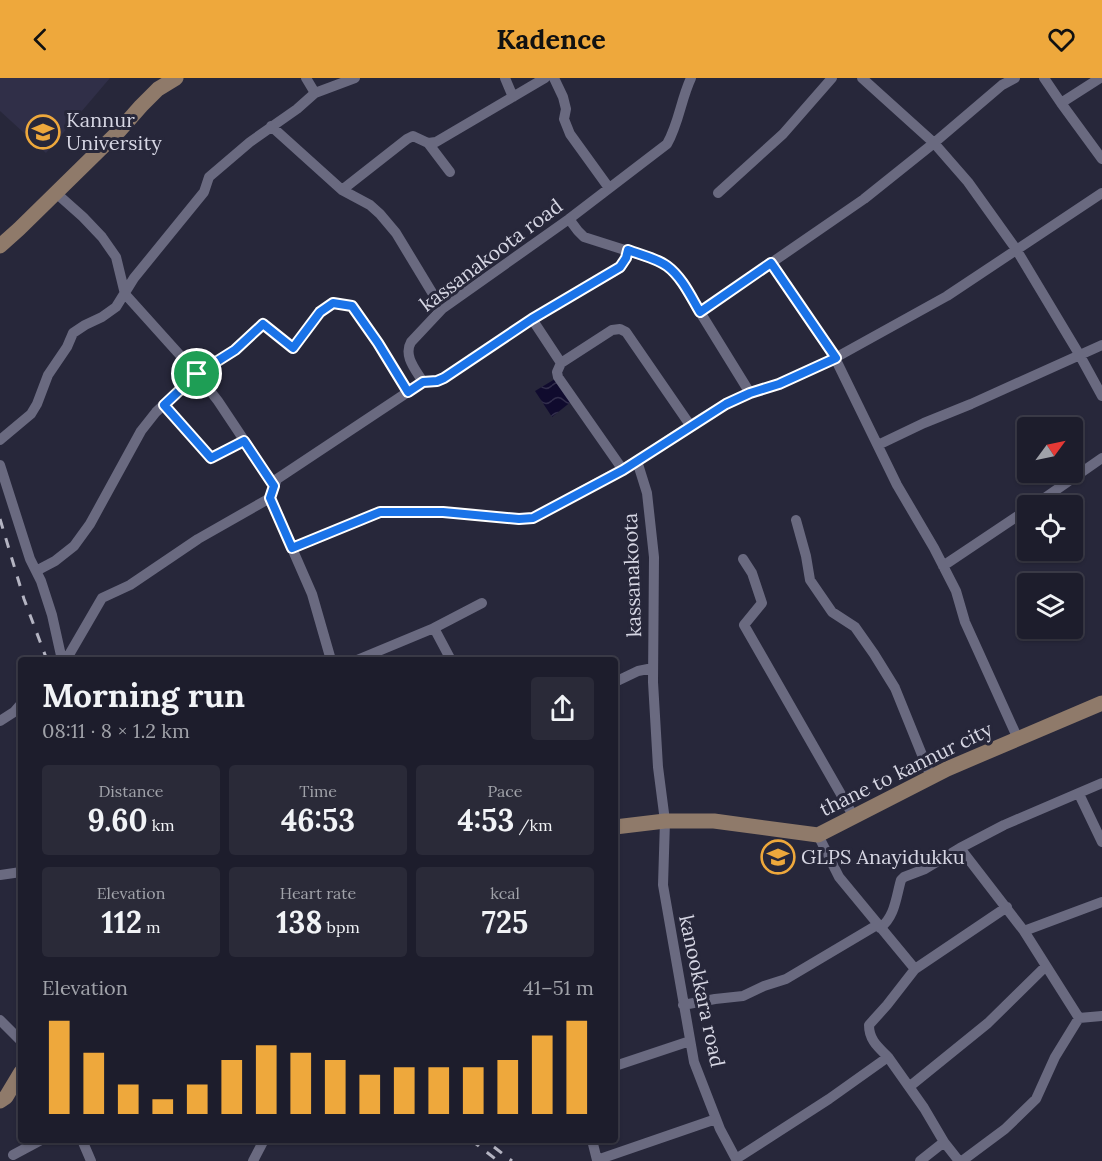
<!DOCTYPE html>
<meta charset="utf-8">
<style>
:root{--surface:#1d1d2c;--page:#2a2a38;--text:#f1f3f6;--muted:#a0a2a9;--line:#3b3b48;--accent:#eea83c}
body{margin:0;font-family:Lora,serif;background:var(--page);color:var(--text);height:100vh;display:flex;flex-direction:column;font-size:22px;white-space:nowrap}
*{box-sizing:border-box;margin:0}
p{font-size:20px;color:var(--muted)}
.icon{flex:none;width:33px;height:33px;fill:none;stroke:currentColor;stroke-width:2;stroke-linecap:round;stroke-linejoin:round}
.map{position:relative;flex:1;overflow:hidden}
.drawer{position:absolute;left:18px;top:579px;width:600px;height:486px;display:flex;flex-direction:column;background:var(--surface);border-radius:6px;box-shadow:0 2px 4px #0004,0 0 0 2px var(--line)}
.drawer>*{flex:none}
.needle{width:39px;rotate:57deg}
.fabs{position:absolute;left:1017px;top:339px;display:grid;gap:12px}
.fabs a{display:grid;place-items:center;width:66px;height:66px;border-radius:6px;background:var(--surface);box-shadow:0 2px 4px #0004,0 0 0 2px var(--line);font-size:30px}
.pin{position:absolute;display:grid;place-items:center;width:51px;height:51px;color:#fff;margin:-26px;border:3px solid #fff;border-radius:50%;box-shadow:0 2px 6px #0007}
.round{display:grid;place-items:center;flex:none;width:63px;height:63px;border-radius:6px;background:var(--page)}
.summary{display:flex;align-items:center;justify-content:space-between;height:102px;padding:0 24px}
h1{font-size:33px;font-weight:700;line-height:45px}
.metrics{display:grid;grid-template-columns:repeat(3,1fr);gap:9px;height:102px;padding:6px 24px}
.metrics div{display:grid;align-content:center;border-radius:6px;background:var(--page);text-align:center}
.metrics b{font-size:30px;font-weight:700}
.metrics small{font-size:16px;font-weight:400}
.metrics p{font-size:16px}
.chart{height:168px;padding:12px 24px}
.chart p{display:flex;justify-content:space-between}
.chart svg{width:100%;height:108px;margin-top:6px;stroke:var(--accent);stroke-width:6}
header{display:flex;justify-content:space-between;align-items:center;height:78px;padding:0 24px;background:var(--accent);color:#111;font-size:27px;font-weight:700}
.map>svg:first-child{display:block}
</style>
<header><svg class="icon" aria-label="back" viewBox="0 0 24 24"><path d="M15 5l-7 7 7 7"/></svg>Kadence<svg class="icon" aria-label="heart" viewBox="0 0 24 24"><path d="M12 20l-8-8c-3-5 5-10 8-4 3-6 11-1 8 4z"/></svg></header>
<div class="map">
<svg width="1102" height="1083" viewBox="0 0 1102 1083">
<defs>
<pattern id="water-waves" width="16" height="10" patternUnits="userSpaceOnUse" patternTransform="scale(1.5)"><rect width="16" height="10" fill="#100b2e"/><path d="M0 5q4-4 8 0t8 0" fill="none" stroke="#322e4c"/></pattern>
</defs>
<rect width="100%" height="100%" fill="#27273a"/>
<path fill="#302f48" d="M0,0H110L46,75L0,33Z"/>
<path fill="url(#water-waves)" d="M555,301L572,323L552,339L535,313Z"/>
<g fill="none" stroke-linecap="round" stroke-linejoin="round">
<path stroke="#6a6a80" stroke-width="10" d="M505,0L513,19
M554,0L563,19L566,31L564,41L570,56L609,110
M862,0L934,65L968,104L1016,171L1079,276L1102,318
M1044,0L1061,25L1100,0
M315,15L355,0
M1061,25L1102,81
M271,48L342,112L370,127L380,136L396,155L442,231
M428,65L450,94
M342,112L407,61L413,58L428,65L436,64L545,0
M56,115L83,139L102,159L116,179L125,216L197,296L218,323L274,407
M718,115L783,56L832,0
M569,141L578,153L584,159L653,181L667,188L679,200L750,315L779,306L835,280L947,218L1102,115
M771,185L835,280L897,407L934,470L956,513L965,544L1018,661
M700,234L864,121L934,65L1002,7L1015,0
M532,241L620,190L626,180L628,172
M423,304L437,303L444,300L532,241L561,285
M750,315C709,332 674,359 637,383L647,415L654,479L653,604L658,689L665,743L663,807L694,984L720,1051L736,1081L829,1021L888,979L924,1030L944,1064L920,1083
M164,327L211,379L244,363
M0,362L31,336L37,326L48,297L67,269L73,255L85,247L102,239L116,229L134,200L204,114L209,99L250,64L297,31L315,15L306,0
M878,367L924,345L971,326L1102,267
M0,387L30,481L41,503L52,537L62,582
M623,392L558,299L557,294L561,285L612,252L620,251L626,254L690,347
M1033,428L1102,380
M796,442L806,478L810,502L832,534L855,549L874,576L895,610L931,699
M292,470L380,434H443L519,441L533,440L637,383
M743,481L752,495L762,525L744,547L854,739
M943,488L1028,431
M36,493L55,483L74,468L90,446L141,353L156,334L197,296L235,272L263,246L293,270L320,234L333,225L352,228L378,265L408,314
M434,550L451,582
M66,582L102,520L130,507L198,461L270,420
M331,582L312,516L270,420L277,401L423,304C416,292 403,278 411,264L442,231L569,141L667,66C679,45 681,21 691,0
M357,582L434,550L482,525
M615,604L638,593L653,590
M0,643L14,634L21,626
M1079,716L1102,764
M818,757L839,799L915,891L1007,829
M960,770L1024,853L1079,940L1102,938
M0,797L21,794
M880,850C895,839 896,819 901,802L904,799L925,791L960,770L1004,747L1102,705
M1024,853L1102,824
M683,927L715,921L743,918L764,908L786,901L877,847
M0,942L21,963
M888,979C878,969 869,962 869,947L887,927L915,891
M615,988L690,963
M909,1009L988,945L1046,888
M82,1062L91,1083
M592,1062L597,1082L716,1041
M944,1064L959,1083
M13,1077L41,1062
M253,1083L264,1062
M962,1083L1005,1051L1036,1021L1055,979L1079,940"/>
<path stroke="#8f7a6a" stroke-width="15" d="M0,168L19,151L119,53L141,28L158,11L176,0
M615,749L665,743H714L818,757L947,691L1102,625
M0,1023L6,1019L21,994"/>
<path stroke="#b4b4c2" stroke-width="3" stroke-dasharray="10 10" stroke-linecap="butt" d="M0,441L24,521L47,582
M471,1062L498,1083
M494,1069L512,1083"/>
</g>
<g fill="none" stroke-linecap="round" stroke-linejoin="round">
<g stroke="#fff" stroke-width="12">
<path id="route" d="M628,172C641,177 656,180 667,188C682,199 691,219 700,234L771,185L836,280L779,306L750,315L726,326L623,392L533,440L519,441L443,434H380L292,470L270,420L274,408L244,363L211,380L164,327L197,296L235,272L263,246L293,270L320,234L333,225L352,228L378,265L408,314L423,304L437,303L444,300L532,241L620,189L626,180Z"/>
</g>
<use href="#route" stroke="#1a73e8" stroke-width="8"/>
</g>
<defs>
<g id="university-ring" transform="scale(1.725)"><circle r="9.5" fill="#27273a" stroke="#eea83c" stroke-width="1.5"/><path d="M0-5L7-2L0 1L-7-2ZM-4 1L0 2.5L4 1V4Q0 6-4 4Z" fill="#eea83c"/></g>
<g id="school-ring" transform="scale(1.725)"><circle r="9.5" fill="#27273a" stroke="#eea83c" stroke-width="1.5"/><path d="M0-5L7-2L0 1L-7-2ZM-4 1L0 2.5L4 1V4Q0 6-4 4Z" fill="#eea83c"/></g>
</defs>
<g fill-rule="evenodd">
<use href="#university-ring" x="43" y="54"/>
<use href="#school-ring" x="778" y="779"/>
</g>
<g text-anchor="middle" stroke-width="6" stroke-linejoin="round" paint-order="stroke">
<g font-size="20" fill="#d6d6e3" stroke="#27273a" text-anchor="start">
<text x="66" y="49">Kannur<tspan x="66" dy="23">University</tspan></text>
<text x="801" y="786">GLPS Anayidukku</text>
</g>
<g font-size="20" fill="#d6d6e3" stroke="#27273a">
<text transform="translate(491 177) rotate(-37)" y="7">kassanakoota road</text>
<text transform="translate(632 497) rotate(-92)" y="7">kassanakoota</text>
<text transform="translate(906 691) rotate(-26)" y="7">thane to kannur city</text>
<text transform="translate(702 913) rotate(78)" y="7">kanookkara road</text>
</g>
</g>
</svg>
<div class="fabs">
<a><svg class="needle" viewBox="-14 -14 28 28"><path d="M0-13l5 13h-10z" fill="#e53935"/><path d="M0 13l5-13h-10z" fill="#a0a2a9"/></svg></a>
<a><svg class="icon" aria-label="locate" viewBox="0 0 24 24"><circle cx="12" cy="12" r="6"/><path d="M12 2v4M12 18v4M2 12h4M18 12h4"/></svg></a>
<a><svg class="icon" aria-label="layers" viewBox="0 0 24 24"><path d="M12 4l9 5-9 5-9-5zM3 14l9 5 9-5"/></svg></a>
</div>
<div class="pin" style="left:197px;top:296px;background:#1e9e55"><svg class="icon" aria-label="arrive" viewBox="0 0 24 24"><path d="M6 21V4h12l-3 4 3 4H6"/></svg></div>
<section class="drawer">
<div class="summary"><div><h1>Morning run</h1><p>08:11 · 8 × 1.2 km</p></div><a class="round"><svg class="icon" aria-label="share" viewBox="0 0 24 24"><path d="M12 15V3M7 8l5-5 5 5M5 13v7h14v-7"/></svg></a></div>
<div class="metrics">
<div><p>Distance</p><b>9.60<small> km</small></b></div>
<div><p>Time</p><b>46:53</b></div>
<div><p>Pace</p><b>4:53<small> /km</small></b></div>
</div>
<div class="metrics">
<div><p>Elevation</p><b>112<small> m</small></b></div>
<div><p>Heart rate</p><b>138<small> bpm</small></b></div>
<div><p>kcal</p><b>725</b></div>
</div>
<div class="chart"><p><span>Elevation</span>41–51 m</p>
<svg viewBox="0 0 160 44" preserveAspectRatio="none"><path d="M5 44V6M15 44V19M25 44V32M35 44V38M45 44V32M55 44V22M65 44V16M75 44V19M85 44V22M95 44V28M105 44V25M115 44V25M125 44V25M135 44V22M145 44V12M155 44V6"/></svg>
</div>
</section>
</div>
